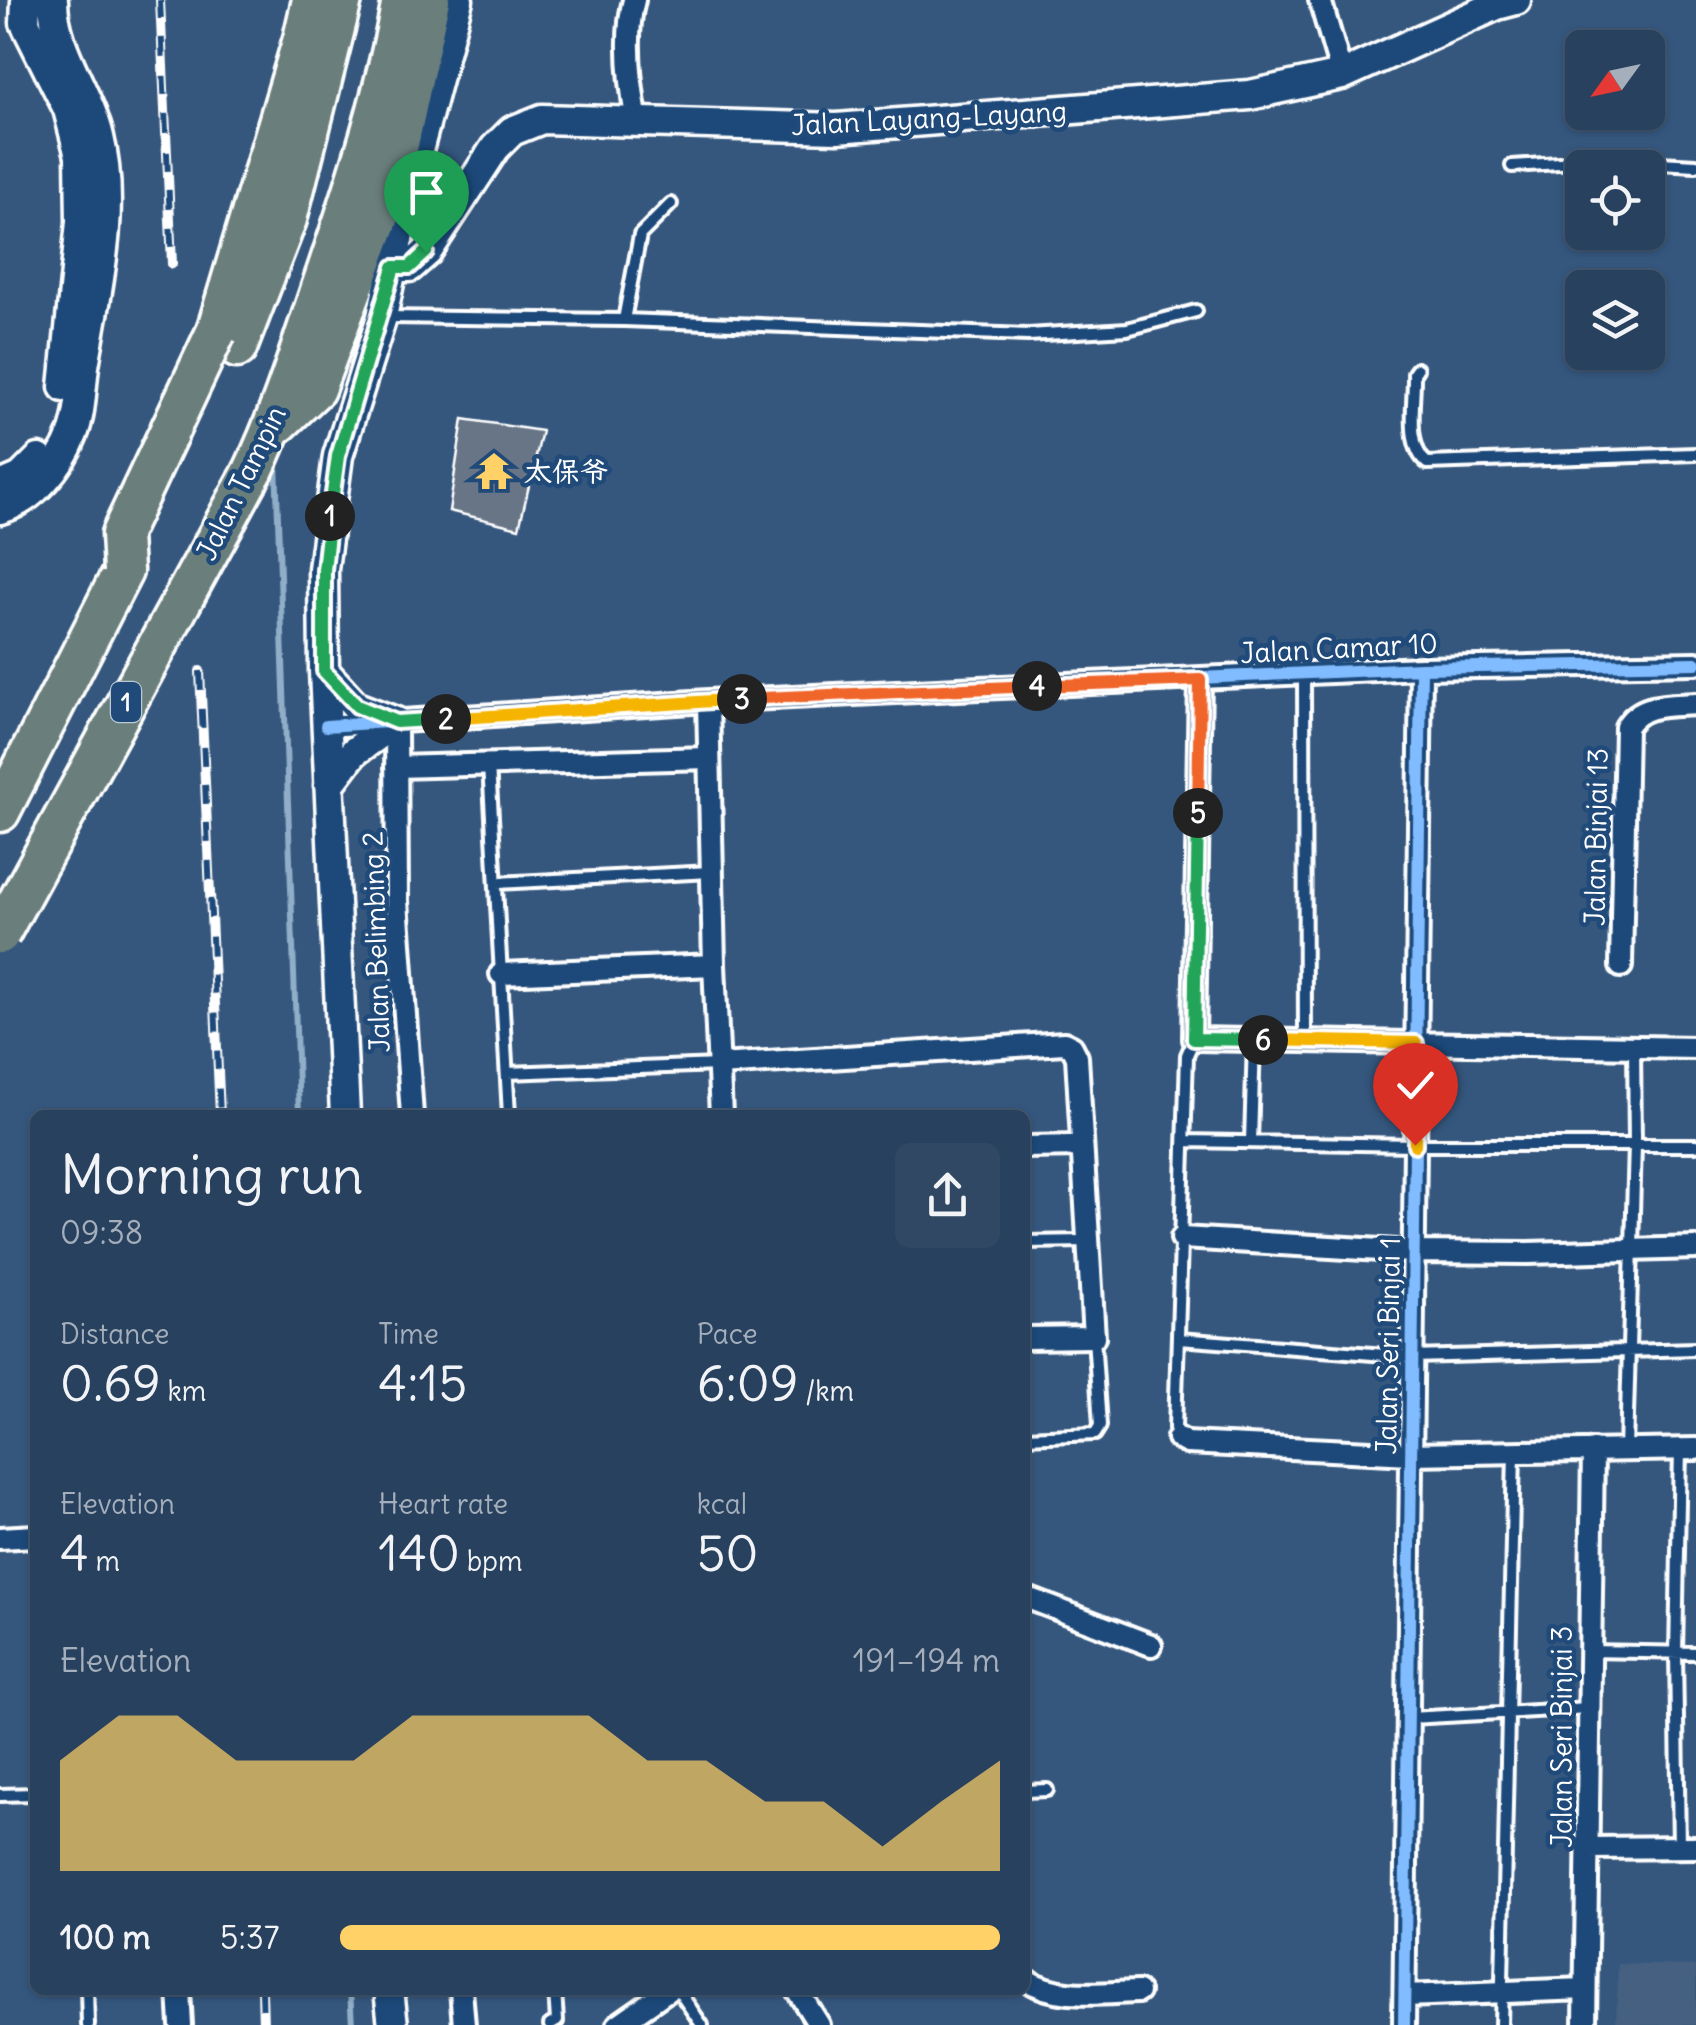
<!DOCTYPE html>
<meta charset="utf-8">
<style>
:root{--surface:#28415e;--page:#304864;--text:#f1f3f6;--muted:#a5afbc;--line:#445a73;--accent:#ffd166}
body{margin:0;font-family:Delius,"LXGW WenKai TC",sans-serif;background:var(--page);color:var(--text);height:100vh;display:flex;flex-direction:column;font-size:38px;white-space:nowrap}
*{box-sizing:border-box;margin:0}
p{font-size:32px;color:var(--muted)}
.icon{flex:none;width:55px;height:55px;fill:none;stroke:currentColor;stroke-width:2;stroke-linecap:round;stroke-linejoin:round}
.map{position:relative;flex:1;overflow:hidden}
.details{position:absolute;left:30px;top:1110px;width:1000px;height:885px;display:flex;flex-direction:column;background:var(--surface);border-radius:15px;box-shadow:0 2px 8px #0004,0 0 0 2px var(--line)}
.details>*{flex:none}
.needle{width:65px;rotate:237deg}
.tools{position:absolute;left:1565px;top:30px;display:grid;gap:20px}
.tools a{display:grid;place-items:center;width:100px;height:100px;border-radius:15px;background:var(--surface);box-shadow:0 2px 8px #0004,0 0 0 2px var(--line);font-size:50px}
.pin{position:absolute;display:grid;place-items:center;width:85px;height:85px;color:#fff;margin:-102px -42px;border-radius:50% 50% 50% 0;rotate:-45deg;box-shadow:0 0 10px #0007}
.pin .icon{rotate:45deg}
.km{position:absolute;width:50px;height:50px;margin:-25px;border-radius:50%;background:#222;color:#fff;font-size:28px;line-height:50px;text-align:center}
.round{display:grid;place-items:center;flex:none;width:105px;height:105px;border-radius:15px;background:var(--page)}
.overview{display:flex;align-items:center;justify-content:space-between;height:170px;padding:0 30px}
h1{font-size:55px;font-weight:600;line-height:75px}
.stats{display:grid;grid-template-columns:repeat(3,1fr);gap:15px;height:170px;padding:10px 30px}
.stats div{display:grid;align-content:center}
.stats b{font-size:50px;font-weight:600}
.stats small{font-size:28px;font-weight:400}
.stats p{font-size:28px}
.chart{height:280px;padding:20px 30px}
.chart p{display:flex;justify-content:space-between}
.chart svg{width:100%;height:180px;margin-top:10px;fill:var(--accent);opacity:.7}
ul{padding:0 30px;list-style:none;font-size:32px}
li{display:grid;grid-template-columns:160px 120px 1fr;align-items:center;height:75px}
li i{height:25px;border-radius:12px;background:var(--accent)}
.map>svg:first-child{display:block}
</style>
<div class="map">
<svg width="1696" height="2025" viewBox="0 0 1696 2025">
<rect width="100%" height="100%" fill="#35577e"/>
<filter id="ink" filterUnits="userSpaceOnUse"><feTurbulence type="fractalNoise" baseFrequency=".01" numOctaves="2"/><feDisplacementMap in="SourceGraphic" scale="20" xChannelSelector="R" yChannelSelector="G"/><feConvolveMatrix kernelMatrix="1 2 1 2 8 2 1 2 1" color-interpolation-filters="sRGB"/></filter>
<g filter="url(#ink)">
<path fill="#446080" d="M1618,1964L1696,1966V2025H1616Z"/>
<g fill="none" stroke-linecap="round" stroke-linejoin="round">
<path stroke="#91aec8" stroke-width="6" d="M276,462L299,1115
M350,1990L352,2025"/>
</g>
<path fill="#677486" stroke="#fff" stroke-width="2.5" d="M463,419L542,431L519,528L449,511Z"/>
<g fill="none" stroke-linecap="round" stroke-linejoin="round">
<g stroke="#fff" stroke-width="18">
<path id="lane" d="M1512,166L1605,160L1696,165
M385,317L624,320L1028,335L1127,329L1196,311
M624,320L640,235L671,204
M1417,369L1414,373C1415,399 1405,446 1427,463L1696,454
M1304,673L1305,1040
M489,765L509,1115
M496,883L711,872
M507,1073L719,1065
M1185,1141L1415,1145H1696
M1251,1142L1254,1040
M1025,1242L1087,1241
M1179,1339L1412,1357L1696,1349
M1025,1437L1095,1434L1100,1426L1094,1337
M1178,1438L1175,1428L1187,1055L1194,1039
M1626,1449L1635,1145L1634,1047
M1589,1651L1696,1653
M1409,1718L1589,1708
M1025,1791L1047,1790
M0,1795L35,1794
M1679,1846L1676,1654L1680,1449
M87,1990L88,2025
M678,1990L702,2025
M550,2025L557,2021L555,1990
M1501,2025L1514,1452"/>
</g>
<g stroke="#fff" stroke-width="28">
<path id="street" d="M634,0C624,37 630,84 637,122
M1320,0L1342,75
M1200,679L1194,1039L1696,1048
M708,701L714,965L721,1115
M396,722L397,901L412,1115
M326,726L708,701L958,689L1421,668L1696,663
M396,767L708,758
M1621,966L1626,727C1641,702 1670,706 1696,704
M501,974L714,965
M719,1065L1064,1043L1072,1047L1077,1057L1094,1337L1025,1338
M1025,1147L1082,1146
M1182,1238L1414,1252L1528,1253L1696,1248
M1178,1438L1187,1443L1411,1454L1696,1449
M0,1538L35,1536
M1025,1597L1151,1645
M1589,1848L1696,1847
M1025,1979C1057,2000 1102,1993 1138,1992
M179,1990L181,2025
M461,1990L464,2025
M797,1990L819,2025
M1405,1996L1585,1989
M618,2025L668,1990
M1404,2025L1421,668
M1585,2025L1593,1450"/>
</g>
<g stroke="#fff" stroke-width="35">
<path id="secondary" d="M26,0L25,23L68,109L80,156L81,222L64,387
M394,267H410L427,252L495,148L512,131L542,119L837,128L1250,95L1342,75L1497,5L1516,0
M0,486L21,477L39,459
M0,509C33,500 61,465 73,434C81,414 81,388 84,366C96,293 117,211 99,137C88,90 53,49 53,0
M324,671L357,707L396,722
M329,785L354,752L396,722
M345,1115L324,671L323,569L338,456L382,317L411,177L458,0
M389,1990L393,2025"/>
</g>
<g stroke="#fff" stroke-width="45">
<path id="highway" d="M216,332L303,39L312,0
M237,348L287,219L342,0
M279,423L315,389L388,195L430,0
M253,471C280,415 298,356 318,297C351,200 384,101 402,0
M0,812L123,571"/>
</g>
<use href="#lane" stroke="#1f4a7a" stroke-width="10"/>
<use href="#street" stroke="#1f4a7a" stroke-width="20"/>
<use href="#secondary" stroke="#1f4a7a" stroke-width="28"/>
<use href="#highway" stroke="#6b7f7c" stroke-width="38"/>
<g stroke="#fff" stroke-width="10">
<path id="rail" d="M160,0L172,264
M200,671L220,1115
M262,1990L263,2025"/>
</g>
<use href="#rail" stroke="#1f4a7a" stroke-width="6" stroke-dasharray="19" stroke-linecap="butt"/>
<g stroke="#fff" stroke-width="45" stroke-linecap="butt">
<path id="highway-bridge" d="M123,571L121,534L216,332
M0,934L253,471"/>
</g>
<use href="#highway-bridge" stroke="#6b7f7c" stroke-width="38"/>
<g stroke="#1f4a7a" stroke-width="19">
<path id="cycleway" d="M326,726L708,701L958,689L1421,668L1696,663
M1404,2025L1421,668"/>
</g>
<use href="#cycleway" stroke="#80bcff" stroke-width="12"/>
</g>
</g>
<g fill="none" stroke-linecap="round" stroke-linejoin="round" filter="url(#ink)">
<g stroke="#fff" stroke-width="20">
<path id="split-1" d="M330,516L338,456L394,267H410L426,252"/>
</g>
<g stroke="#fff" stroke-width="20">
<path id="split-2" d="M330,516L324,570V671L357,706L396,722L446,719"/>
</g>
<g stroke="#fff" stroke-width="20">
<path id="split-3" d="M446,719L742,699"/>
</g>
<g stroke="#fff" stroke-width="20">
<path id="split-4" d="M742,699L1037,686"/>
</g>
<g stroke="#fff" stroke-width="20">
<path id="split-5" d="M1037,686L1200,680L1198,813"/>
</g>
<g stroke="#fff" stroke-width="20">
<path id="split-6" d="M1198,813L1194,1039L1263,1040"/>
</g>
<g stroke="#fff" stroke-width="20">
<path id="split-7" d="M1263,1040L1416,1043L1415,1145"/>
</g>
<use href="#split-1" stroke="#22a559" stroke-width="12"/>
<use href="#split-2" stroke="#22a559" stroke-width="12"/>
<use href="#split-3" stroke="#f5b400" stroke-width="12"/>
<use href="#split-4" stroke="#f0652b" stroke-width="12"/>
<use href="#split-5" stroke="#f0652b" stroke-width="12"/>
<use href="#split-6" stroke="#22a559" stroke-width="12"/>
<use href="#split-7" stroke="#f5b400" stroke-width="12"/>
</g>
<defs>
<g id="temple-bare" transform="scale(3)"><path d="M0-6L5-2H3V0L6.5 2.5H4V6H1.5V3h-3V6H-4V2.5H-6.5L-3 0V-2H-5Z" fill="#ffd166" stroke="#1f4a7a" stroke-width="2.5" paint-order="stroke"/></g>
</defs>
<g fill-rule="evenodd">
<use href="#temple-bare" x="494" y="471"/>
</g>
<g text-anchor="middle" stroke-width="9" stroke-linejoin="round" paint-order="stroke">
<rect fill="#1f4a7a" stroke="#bcc9d7" stroke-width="2.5" x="111" y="682" width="30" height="40" rx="8"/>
<g font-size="25" font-weight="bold" fill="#fff">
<text x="126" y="711">1</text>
</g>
<g font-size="28" fill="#fff" stroke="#1f4a7a">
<text transform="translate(929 118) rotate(-3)" y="10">Jalan Layang-Layang</text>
<text transform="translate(241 483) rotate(-64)" y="10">Jalan Tampin</text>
<text transform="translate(1339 648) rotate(-3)" y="10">Jalan Camar 10</text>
<text transform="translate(1596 837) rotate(-89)" y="10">Jalan Binjai 13</text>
<text transform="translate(376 942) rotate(-92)" y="10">Jalan Belimbing 2</text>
<text transform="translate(1388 1346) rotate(-89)" y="10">Jalan Seri Binjai 1</text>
<text transform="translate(1562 1737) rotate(-90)" y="10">Jalan Seri Binjai 3</text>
</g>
<g font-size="28" font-weight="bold" fill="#fff" stroke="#1f4a7a" text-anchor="start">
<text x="524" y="481">太保爷</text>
</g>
</g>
</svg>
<div class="tools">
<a><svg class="needle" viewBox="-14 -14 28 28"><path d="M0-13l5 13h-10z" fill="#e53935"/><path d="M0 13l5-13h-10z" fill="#a5afbc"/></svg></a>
<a><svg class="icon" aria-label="locate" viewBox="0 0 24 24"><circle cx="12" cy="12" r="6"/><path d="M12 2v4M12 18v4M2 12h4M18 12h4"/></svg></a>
<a><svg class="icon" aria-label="layers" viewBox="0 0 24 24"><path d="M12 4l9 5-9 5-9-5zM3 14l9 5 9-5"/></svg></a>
</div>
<div class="pin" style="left:426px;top:252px;background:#1e9e55"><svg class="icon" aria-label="arrive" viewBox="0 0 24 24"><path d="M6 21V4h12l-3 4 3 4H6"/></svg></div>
<div class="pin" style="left:1415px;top:1145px;background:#d93025"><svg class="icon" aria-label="check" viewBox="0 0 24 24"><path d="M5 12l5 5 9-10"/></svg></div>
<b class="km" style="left:330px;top:516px">1</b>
<b class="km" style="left:446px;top:719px">2</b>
<b class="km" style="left:742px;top:699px">3</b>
<b class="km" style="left:1037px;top:686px">4</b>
<b class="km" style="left:1198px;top:813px">5</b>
<b class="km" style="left:1263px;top:1040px">6</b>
<section class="details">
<div class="overview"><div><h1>Morning run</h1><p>09:38</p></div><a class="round"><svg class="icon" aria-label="share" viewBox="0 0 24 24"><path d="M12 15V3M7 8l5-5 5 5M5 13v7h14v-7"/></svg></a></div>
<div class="stats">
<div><p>Distance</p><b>0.69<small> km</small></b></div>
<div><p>Time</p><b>4:15</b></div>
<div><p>Pace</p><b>6:09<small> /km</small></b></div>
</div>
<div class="stats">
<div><p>Elevation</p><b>4<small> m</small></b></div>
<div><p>Heart rate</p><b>140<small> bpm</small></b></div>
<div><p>kcal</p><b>50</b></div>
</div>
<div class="chart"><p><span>Elevation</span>191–194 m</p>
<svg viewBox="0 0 160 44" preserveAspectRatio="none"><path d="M0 44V17L10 6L20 6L30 17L40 17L50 17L60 6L70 6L80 6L90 6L100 17L110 17L120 27L130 27L140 38L150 27L160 17V44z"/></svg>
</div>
<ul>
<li><b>100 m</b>5:37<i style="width:100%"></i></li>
</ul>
</section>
</div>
